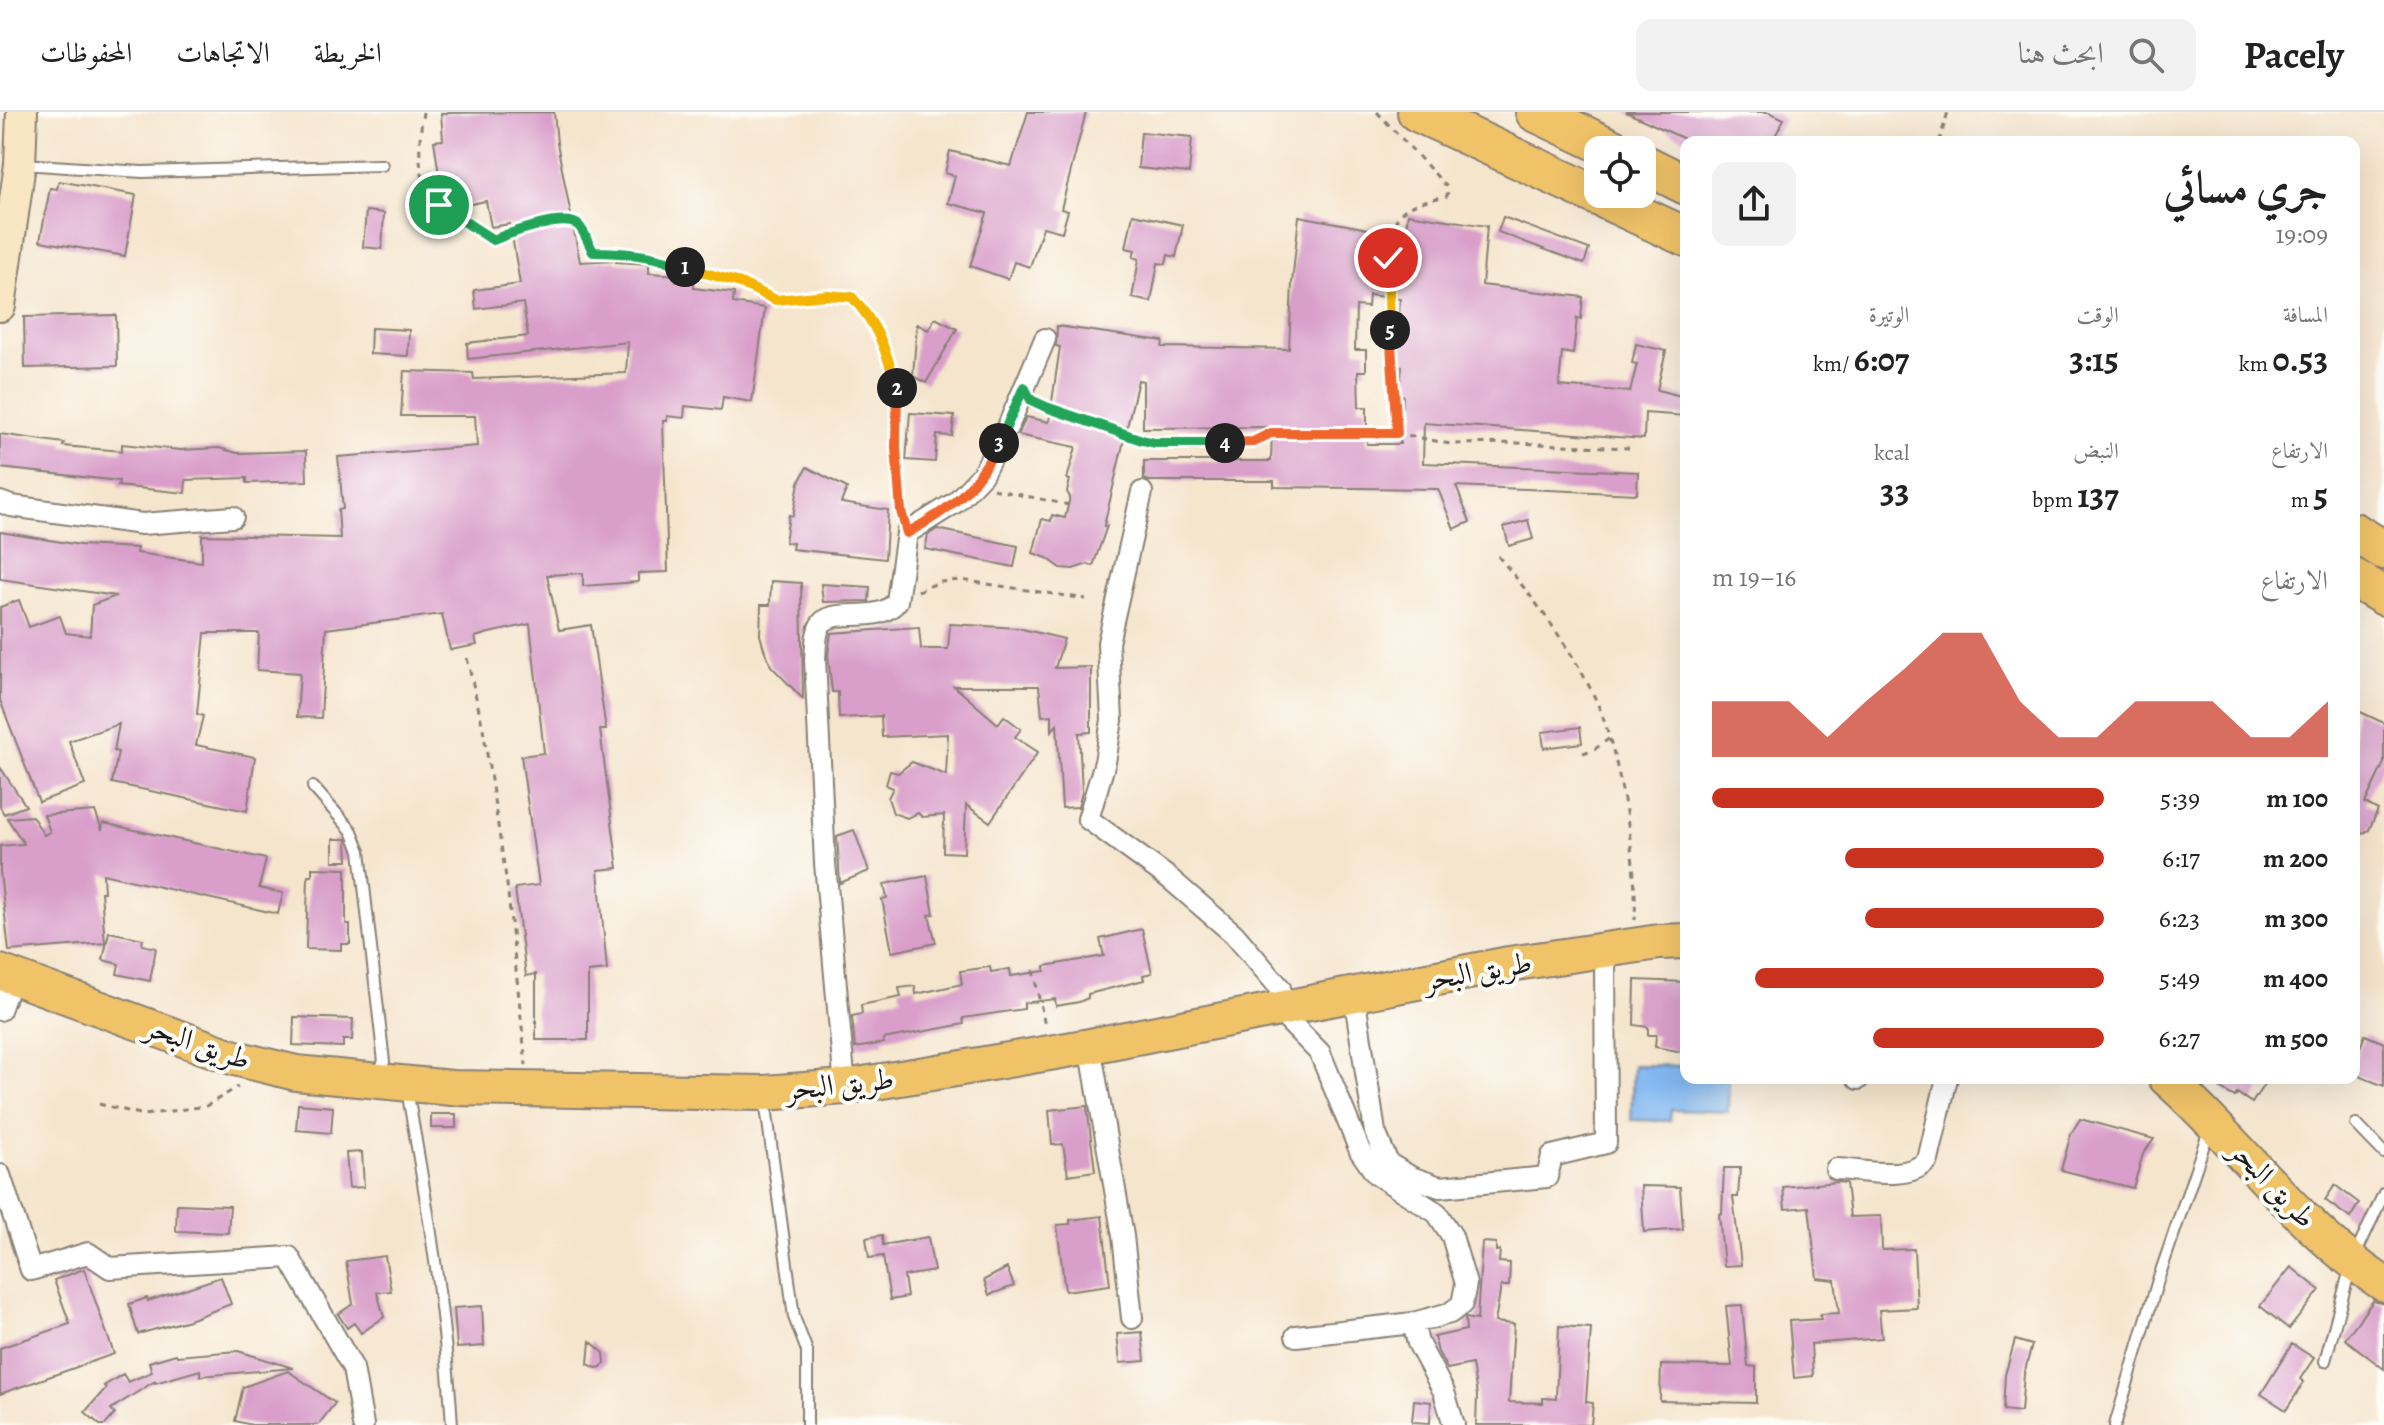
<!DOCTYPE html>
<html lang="ar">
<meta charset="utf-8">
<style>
:root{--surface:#fff;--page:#f2f2f2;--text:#222;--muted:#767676;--line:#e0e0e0;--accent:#c8321e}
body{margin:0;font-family:Alegreya,Amiri,serif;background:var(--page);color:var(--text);direction:rtl;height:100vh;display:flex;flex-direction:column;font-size:30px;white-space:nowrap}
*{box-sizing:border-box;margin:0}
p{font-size:26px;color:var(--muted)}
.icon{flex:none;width:44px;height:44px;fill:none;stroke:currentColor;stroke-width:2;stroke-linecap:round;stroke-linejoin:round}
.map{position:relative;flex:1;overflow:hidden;direction:ltr}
.panel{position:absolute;left:1680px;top:24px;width:680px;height:948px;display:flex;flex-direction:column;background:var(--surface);border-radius:16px;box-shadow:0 8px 32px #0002;direction:rtl}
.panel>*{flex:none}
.tools{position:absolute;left:1584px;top:24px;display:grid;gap:16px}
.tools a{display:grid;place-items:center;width:72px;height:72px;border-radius:16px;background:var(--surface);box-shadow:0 8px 32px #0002;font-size:40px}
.pin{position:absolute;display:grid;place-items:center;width:68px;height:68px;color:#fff;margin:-34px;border:4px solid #fff;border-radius:50%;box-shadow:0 2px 8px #0007}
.km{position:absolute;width:40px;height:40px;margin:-20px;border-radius:50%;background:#222;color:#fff;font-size:22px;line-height:40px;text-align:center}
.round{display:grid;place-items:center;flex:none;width:84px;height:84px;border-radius:16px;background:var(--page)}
.summary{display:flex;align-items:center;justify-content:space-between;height:136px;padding:0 32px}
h1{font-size:44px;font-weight:700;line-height:60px}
.stats{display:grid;grid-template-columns:repeat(3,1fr);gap:12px;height:136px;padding:8px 32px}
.stats div{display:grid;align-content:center}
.stats b{font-size:34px;font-weight:700}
.stats small{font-size:22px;font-weight:400}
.stats p{font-size:22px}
.chart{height:224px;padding:16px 32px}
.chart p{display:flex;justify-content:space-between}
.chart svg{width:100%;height:144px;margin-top:8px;fill:var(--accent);opacity:.7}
ul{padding:0 32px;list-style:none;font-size:26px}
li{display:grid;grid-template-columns:128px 96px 1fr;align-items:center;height:60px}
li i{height:20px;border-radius:10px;background:var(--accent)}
header{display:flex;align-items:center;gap:48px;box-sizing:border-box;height:112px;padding:0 40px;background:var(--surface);border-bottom:2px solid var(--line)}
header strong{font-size:38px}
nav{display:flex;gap:44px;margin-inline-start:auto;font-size:28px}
.search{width:560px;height:72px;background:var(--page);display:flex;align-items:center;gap:20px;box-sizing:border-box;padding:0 28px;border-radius:16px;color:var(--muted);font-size:30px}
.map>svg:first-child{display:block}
</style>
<header>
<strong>Pacely</strong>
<div class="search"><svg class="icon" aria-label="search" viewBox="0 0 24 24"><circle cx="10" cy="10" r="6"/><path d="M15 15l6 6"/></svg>ابحث هنا</div>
<nav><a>الخريطة</a><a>الاتجاهات</a><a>المحفوظات</a></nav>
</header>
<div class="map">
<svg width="2384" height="1313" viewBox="0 0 2384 1313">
<rect width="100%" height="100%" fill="#fdfcf7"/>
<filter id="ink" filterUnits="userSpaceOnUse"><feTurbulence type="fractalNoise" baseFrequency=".0125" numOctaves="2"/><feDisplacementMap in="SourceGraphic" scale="16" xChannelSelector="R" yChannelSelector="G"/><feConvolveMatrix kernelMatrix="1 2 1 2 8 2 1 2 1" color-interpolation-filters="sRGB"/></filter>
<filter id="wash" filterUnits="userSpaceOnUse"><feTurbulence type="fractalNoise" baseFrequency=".006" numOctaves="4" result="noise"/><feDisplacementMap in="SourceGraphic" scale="32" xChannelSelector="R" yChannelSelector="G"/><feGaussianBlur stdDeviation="1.8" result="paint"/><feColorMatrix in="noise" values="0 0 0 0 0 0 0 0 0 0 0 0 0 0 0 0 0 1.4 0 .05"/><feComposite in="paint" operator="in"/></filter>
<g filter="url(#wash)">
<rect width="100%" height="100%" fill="#f5e5cd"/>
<path fill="#82b7f0" stroke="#4f6a86" stroke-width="2" d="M1633,953L1686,954V966H1729L1728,1000L1671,998L1670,1009L1631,1008Z"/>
<g id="blocks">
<path fill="#d99fca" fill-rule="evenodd" d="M554,0L557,31L580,150L616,148V150L649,152V161L677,163L676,169L694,171V176L734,181L733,191L765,196L752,290L723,285L721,298L685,294L684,306L667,304V309H663L668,460L638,461V470L583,474V461L547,463L559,518L591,513L606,618H600L618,756L598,758L607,858L588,860V928H536V862L526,864L515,776L539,773L521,644L544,641L530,512L489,521L475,525L477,533L450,538L442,502L326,517L321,606L297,605L300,561L257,558L259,521H205L197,602L203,604L196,633L255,645L247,699L112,671L118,640L114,639L119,612L69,629L85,673L39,690L0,588V495L19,488L29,515L60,504L66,521L90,524L92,493L116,484L0,467V420L80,433L137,436L136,441L202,450V423L340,426L338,398L343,397L338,345L477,334L475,304H401L404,259L473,261L474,267L626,261L628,230L468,247L467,231L528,224L523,191L476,197L474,178L520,172L510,112L491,115L486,89L451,96L446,69L440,70L434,29L443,28L441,1Z
M1028,0H1086L1061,97L1068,99L1062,120L1043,115L1030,155L1014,150L1008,167L970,154L987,101L948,91L955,64L945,61L950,39L1011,54Z
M1626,0H1769L1784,7L1772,30H1691Z
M1141,20L1192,25L1189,61L1138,56Z
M59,69L136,83L125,144L40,129L50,76L57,77Z
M366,99L384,101L382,137L363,135Z
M1133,102L1183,113L1176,145L1168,143L1166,152L1158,151L1151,190L1132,186L1139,147L1133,145L1135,138L1126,136Z
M1408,102L1487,114L1482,173L1583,185L1581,207L1577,206L1573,242L1562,240L1559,274L1630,280L1637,252L1632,251L1636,232L1666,239L1657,278L1686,285V304L1645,301L1644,327L1424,311L1423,351L1638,360L1637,382L1456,374L1470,410L1454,417L1438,377L1274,375V369H1149L1144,367V349H1271L1272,315L1143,316V269L1138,268L1104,414H1107L1093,454L1088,452L1073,457L1061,456L1047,446L1033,441L1042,407L1051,409L1052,403L1065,406L1070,385L1067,380L1070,368L1067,367L1076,335L1018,323L1026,305L1049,310L1060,235L1056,234L1057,214L1163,229L1162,235L1289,237L1292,171L1299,104L1405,124ZM1369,183L1400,187L1396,254L1402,255L1399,282L1403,283L1400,332H1367V295H1359L1358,259H1366V238H1355L1356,194L1368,195Z
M1503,105L1589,137L1584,152L1498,120Z
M116,203L117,254L25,256L24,205Z
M935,206L957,217L926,271L913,264L917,212L928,218Z
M371,216L409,218L408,244L370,242Z
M910,301L954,304L952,324L937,323L935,350L906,348Z
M0,322L64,331L63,334L122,339V332L180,338L219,336L237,341L306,339L307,369L247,371V366L186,368L185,381L118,374L119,369L0,356Z
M807,355L847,376L841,391L888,398L885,447L792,437L793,431L785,430L789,403L793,404L799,370Z
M1528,408L1533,427L1509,434L1504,415Z
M937,417L1018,434L1014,455L925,437L928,423Z
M771,469L801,471L803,587L771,554L764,537L760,523L761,493H770Z
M821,472L870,475L869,489L823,490Z
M950,512L1018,516L1064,527L1055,556L1091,555V620L1079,621L1082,680L1078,695L1062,696L1057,612L1052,619V603L1042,604L1039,574H954L998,612L1004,604L1021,617L1015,625L1038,640L990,710L966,693L964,741L943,740L944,703L922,705L918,701L907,706L893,701L888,686L893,676L886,673L890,659L898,661L912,650L946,663L948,622L882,625L881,604L839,606L838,580H832L828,543L831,521L919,515L921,537H948Z
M2354,597L2384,611V651L2365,691L2378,698L2369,718L2354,726Z
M1580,615L1582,631L1544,636L1542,620Z
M0,655L26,694L4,702L0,695Z
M95,699L102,718L103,711L266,747L259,776L283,781L278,802L103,762L104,780H101L105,831L9,839L0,760V734L24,732L7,706L32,704L44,723L50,720L44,703Z
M854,718L869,759L840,771L837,724Z
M333,727H347L348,749H333Z
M312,756L346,757V812H350V832H341V838L306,837L308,764H312Z
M927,764L934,802L929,803L936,831L892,840L882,787L887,786L884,772Z
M1142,817L1152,861L1143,863L1144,868L1088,882V886L1079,890L1056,894L1055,887L1024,891V897L963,906L964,912L883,927L884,931L855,936L852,904L862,902L861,893L901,885L899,876L915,874L916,882L962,872L960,859L990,855L991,860L1010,857L1011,864L1045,859V854L1104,844L1100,827Z
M109,820L143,827L142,833L156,836L150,869L117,862L119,852L103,848Z
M1635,868L1686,870L1683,940L1655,935L1656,923H1648V915L1634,913Z
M294,905L353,907L352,928H343V935L293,933Z
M2365,923L2384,931V974L2354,962V951Z
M2213,966H2268L2252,991L2237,981L2235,985L2221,977L2224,973Z
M298,992L333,995L331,1021L296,1018Z
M1087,994L1095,1059L1068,1063L1063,1032L1052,1033L1049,998Z
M431,1002H456V1016H431Z
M2080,1007L2154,1027L2143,1042L2133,1076L2061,1058L2071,1022Z
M362,1040L364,1075L349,1076L346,1041Z
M1724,1056H1740L1738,1085H1733L1741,1153L1724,1154L1719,1102L1722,1101Z
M1838,1070L1846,1071L1850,1105L1881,1104L1882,1138L1914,1137L1917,1196L1879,1198L1882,1226L1811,1232L1813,1264L1794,1266L1789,1209L1821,1207L1820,1202L1839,1201L1835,1168L1817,1166L1809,1095L1785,1097L1783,1075Z
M2335,1073L2359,1091L2350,1106L2325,1088Z
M1641,1074L1680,1075L1683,1117L1644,1120Z
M177,1092L230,1094L228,1121L176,1119Z
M1102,1104L1110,1173L1065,1179L1057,1113L1070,1112V1108Z
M882,1123L883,1133L928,1125L934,1159L904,1164L907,1185L890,1188L883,1144L869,1146L866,1126Z
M1482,1130L1496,1131V1139L1500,1138L1499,1150L1510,1151L1509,1174H1501L1495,1210L1514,1212L1509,1290L1543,1291V1286L1556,1287L1559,1214L1591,1216L1586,1290L1593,1291L1591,1313H1476L1477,1283L1472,1252L1447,1257L1438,1240L1434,1225L1466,1218L1465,1206L1477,1208Z
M385,1144L391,1179L377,1180L384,1205L361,1221L354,1211L347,1216L338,1202L353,1192L346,1149Z
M2291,1155L2320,1178L2289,1217L2260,1194Z
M1007,1156L1014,1174L989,1183L984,1168Z
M84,1157L114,1242L0,1282V1236L70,1212L54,1168Z
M221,1165L231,1192L189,1208L138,1222L129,1192L147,1186L148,1189Z
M2373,1189L2384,1192V1257L2345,1227Z
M1742,1193L1748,1254L1756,1255V1291L1660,1289L1661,1253L1732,1254L1726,1194Z
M482,1194L484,1234L457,1236L454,1196Z
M1142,1220L1145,1249L1120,1251L1117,1222Z
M2015,1228L2032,1233L2024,1262L2021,1300L2003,1298L2005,1263Z
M590,1229L604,1241L605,1251L601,1255L596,1256L588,1252Z
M2292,1232L2314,1246L2300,1267L2304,1270L2286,1298L2261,1282Z
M238,1239L293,1256L200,1264V1258L155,1271V1269L111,1297L115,1302L105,1313H100L85,1300L106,1276L104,1274L123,1262L128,1270L152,1260L149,1250L176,1242L177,1244Z
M288,1259L335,1291L318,1313H252L235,1309L243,1275Z
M1414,1288L1431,1290L1430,1311L1412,1310Z"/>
</g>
</g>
<g filter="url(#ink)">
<use href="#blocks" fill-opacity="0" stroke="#888074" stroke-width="2"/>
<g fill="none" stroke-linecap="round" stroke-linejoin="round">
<g stroke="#888074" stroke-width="14">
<path id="service" d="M22,52L142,60L382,53
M313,675L352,719L360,739L384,950L376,963
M407,978C427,1089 445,1200 452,1313
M765,987L794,1205L807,1239V1313
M2356,1012L2384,1041
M2325,1249L2352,1150L2384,1081
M2115,1313L2158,1168L2209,1018"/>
</g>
<g stroke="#888074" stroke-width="24">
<path id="minor" d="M1142,380L1108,531L1112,608L1105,650L1088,707L1169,766L1234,822L1280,876L1278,898L1320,941L1360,1039L1376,1062L1437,1101L1452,1124L1466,1172L1462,1192L1450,1201L1413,1211L1296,1224
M0,390L11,394L142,412L233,405
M1354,882L1375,1020L1388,1051L1411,1065L1440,1075L1547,1065L1552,1044L1606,1031L1605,839
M0,898L12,865
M1090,934L1123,1124L1132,1206
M1858,967V966
M845,975L825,751L815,547C816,537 815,523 820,514C830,493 880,514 897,489L907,421L956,390L982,363L1010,310L1045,227
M1836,1057C1864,1058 1908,1070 1928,1048L1947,966
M0,1063L31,1158L88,1141L110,1156L289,1145L353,1256L363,1313
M1413,1211L1418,1231L1444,1280L1454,1313"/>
</g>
<g stroke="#888074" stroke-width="34">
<path id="secondary" d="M0,194L20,52L22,0"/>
</g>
<g stroke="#888074" stroke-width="38">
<path id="trunk" d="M0,860L235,946L296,961L452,976L764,981L845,975L956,957L1090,934L1509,852L1659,830L1686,829
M2166,966C2241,1032 2300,1118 2384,1172"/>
</g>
<g stroke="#888074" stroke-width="42">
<path id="motorway" d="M1417,0L1686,125
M1535,0L1615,38
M1642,51L1686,73
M2354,420L2384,438
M2354,466L2384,484"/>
</g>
<path stroke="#888074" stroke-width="3" stroke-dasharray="6 6" stroke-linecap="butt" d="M423,0C419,29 414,73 440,94C456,107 476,116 493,128C510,121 559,103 576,112C584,116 589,132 593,140H624L669,149L696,159L740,171L776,188L827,183L852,185L868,203L880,221L898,281L895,308L902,402
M1377,0L1448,76L1447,84C1400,94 1394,96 1388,146L1397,321L1450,332L1518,331L1629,336
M1939,30L1948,0
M1038,291L1110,318L1155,331L1253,330L1271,321H1397
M993,377L1069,393
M1498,444C1533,485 1572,537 1595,586C1619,637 1638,751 1635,808
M918,479L940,470L961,468L1086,487
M467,546L483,616L507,772L526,953
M1583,641L1595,637L1610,626
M1033,858L1045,914
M99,992L144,1003L206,994L238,975"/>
<use href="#service" stroke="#fff" stroke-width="10"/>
<use href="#minor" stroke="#fff" stroke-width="20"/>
<use href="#secondary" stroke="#f9e7c3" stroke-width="30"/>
<use href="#trunk" stroke="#f1c369" stroke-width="34"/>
<use href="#motorway" stroke="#f1c369" stroke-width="38"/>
</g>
</g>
<g fill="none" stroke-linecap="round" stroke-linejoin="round" filter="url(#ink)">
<g stroke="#fff" stroke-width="16">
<path id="split-1" d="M439,93L493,128C508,122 564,101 578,113C584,118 589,132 593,140C625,140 655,143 685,155"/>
</g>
<g stroke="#fff" stroke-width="16">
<path id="split-2" d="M685,155L740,171L776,188L827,183L852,185C880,216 885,237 897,276"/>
</g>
<g stroke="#fff" stroke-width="16">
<path id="split-3" d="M897,276L896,335L901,399L907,421C953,396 974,378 999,331"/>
</g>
<g stroke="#fff" stroke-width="16">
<path id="split-4" d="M999,331L1024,275L1031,288L1046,295L1142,328L1155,331H1225"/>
</g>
<g stroke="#fff" stroke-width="16">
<path id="split-5" d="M1225,331L1253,330L1271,321H1397L1390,218"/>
</g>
<g stroke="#fff" stroke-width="16">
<path id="split-6" d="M1388,146L1390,218"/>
</g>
<use href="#split-1" stroke="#22a559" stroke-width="10"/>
<use href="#split-2" stroke="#f5b400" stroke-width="10"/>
<use href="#split-3" stroke="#f0652b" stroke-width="10"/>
<use href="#split-4" stroke="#22a559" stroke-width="10"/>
<use href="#split-5" stroke="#f0652b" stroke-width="10"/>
<use href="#split-6" stroke="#f5b400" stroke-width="10"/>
</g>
<g text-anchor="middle" stroke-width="8" stroke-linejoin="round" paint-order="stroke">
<g font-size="30" fill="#1c1c1c" stroke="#fdfcf7">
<text transform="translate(1478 859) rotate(-10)" y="10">طريق البحر</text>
<text transform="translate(198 931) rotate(19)" y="10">طريق البحر</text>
<text transform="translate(840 972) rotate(-6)" y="10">طريق البحر</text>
<text transform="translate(2273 1072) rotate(46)" y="10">طريق البحر</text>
</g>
</g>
</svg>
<div class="tools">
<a><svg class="icon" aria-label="locate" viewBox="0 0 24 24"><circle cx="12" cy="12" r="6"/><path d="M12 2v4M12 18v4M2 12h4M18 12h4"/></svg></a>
</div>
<div class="pin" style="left:439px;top:93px;background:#1e9e55"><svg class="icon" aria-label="arrive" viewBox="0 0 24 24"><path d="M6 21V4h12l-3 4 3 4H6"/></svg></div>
<div class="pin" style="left:1388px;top:146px;background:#d93025"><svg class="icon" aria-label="check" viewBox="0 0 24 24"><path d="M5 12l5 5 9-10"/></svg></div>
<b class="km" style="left:685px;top:155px">1</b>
<b class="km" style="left:897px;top:276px">2</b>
<b class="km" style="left:999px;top:331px">3</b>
<b class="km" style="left:1225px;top:331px">4</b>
<b class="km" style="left:1390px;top:218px">5</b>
<section class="panel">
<div class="summary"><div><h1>جري مسائي</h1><p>19:09</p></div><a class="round"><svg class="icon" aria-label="share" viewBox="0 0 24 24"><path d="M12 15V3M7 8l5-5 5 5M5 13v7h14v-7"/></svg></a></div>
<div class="stats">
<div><p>المسافة</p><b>0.53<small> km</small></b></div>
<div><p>الوقت</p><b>3:15</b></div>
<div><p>الوتيرة</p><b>6:07<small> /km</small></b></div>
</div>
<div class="stats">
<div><p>الارتفاع</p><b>5<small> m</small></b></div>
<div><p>النبض</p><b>137<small> bpm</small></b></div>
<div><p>kcal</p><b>33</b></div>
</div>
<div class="chart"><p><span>الارتفاع</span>16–19 m</p>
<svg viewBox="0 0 160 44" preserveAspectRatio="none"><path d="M0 44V27L10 27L20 27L30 38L40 27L50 17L60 6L70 6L80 27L90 38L100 38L110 27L120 27L130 27L140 38L150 38L160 27V44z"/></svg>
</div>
<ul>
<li><b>100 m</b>5:39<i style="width:100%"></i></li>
<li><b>200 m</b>6:17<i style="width:66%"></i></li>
<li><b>300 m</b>6:23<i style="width:61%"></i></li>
<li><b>400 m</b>5:49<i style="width:89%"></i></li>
<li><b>500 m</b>6:27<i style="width:59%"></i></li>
</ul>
</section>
</div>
